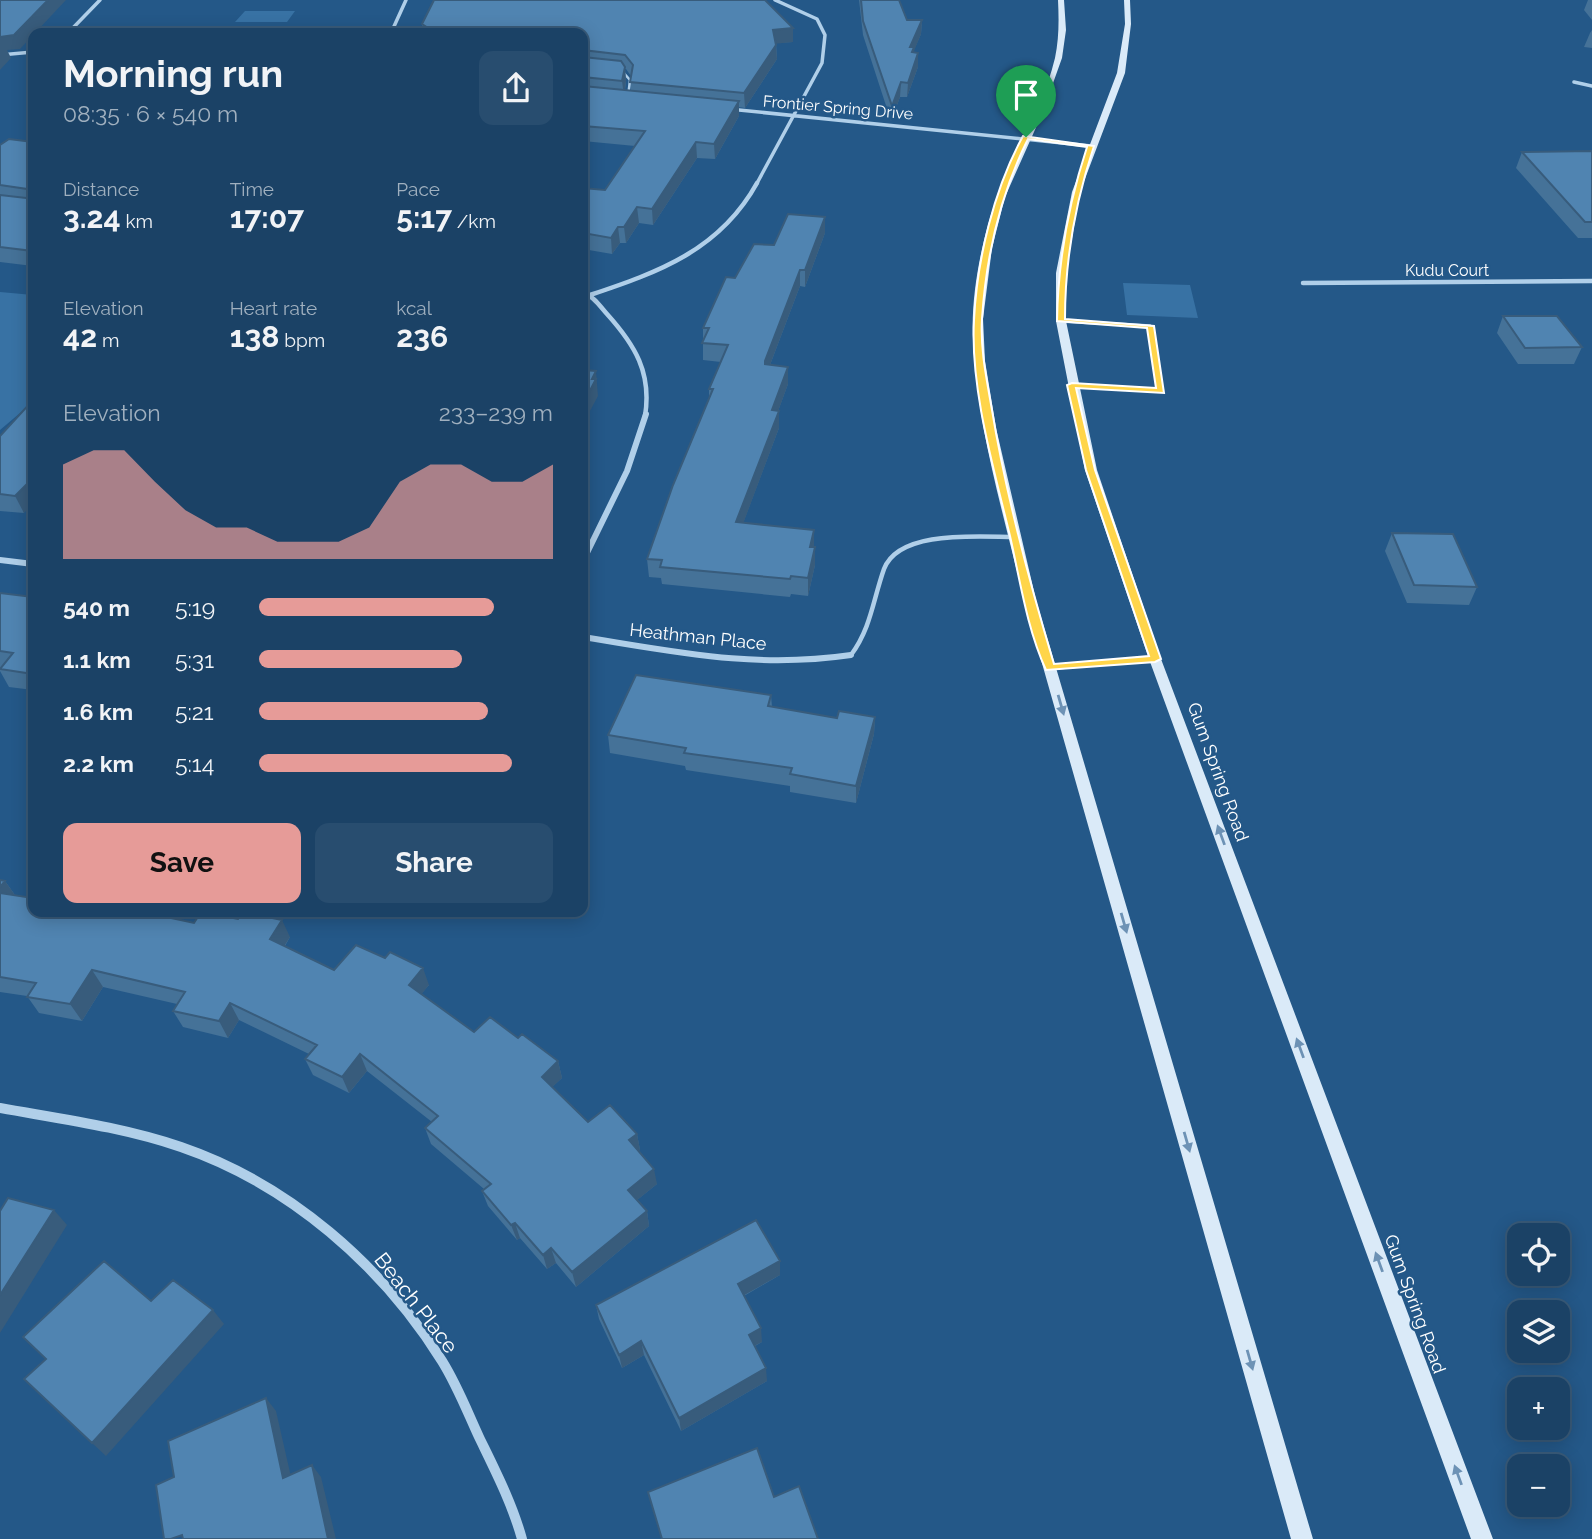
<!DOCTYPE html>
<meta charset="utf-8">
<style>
:root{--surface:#1b4266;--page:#284d6f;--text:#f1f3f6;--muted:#a0b0bf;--line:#395b7a;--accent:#e69b98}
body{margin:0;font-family:Raleway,sans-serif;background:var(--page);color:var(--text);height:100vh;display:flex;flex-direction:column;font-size:26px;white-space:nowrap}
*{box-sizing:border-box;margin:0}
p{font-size:23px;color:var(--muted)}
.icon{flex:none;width:38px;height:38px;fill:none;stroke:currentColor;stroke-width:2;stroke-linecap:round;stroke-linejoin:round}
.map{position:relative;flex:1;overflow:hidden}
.details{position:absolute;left:28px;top:28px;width:560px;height:889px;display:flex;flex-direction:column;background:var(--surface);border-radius:14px;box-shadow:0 4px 18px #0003,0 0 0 2px var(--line)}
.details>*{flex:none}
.controls{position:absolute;left:1507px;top:1223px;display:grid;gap:14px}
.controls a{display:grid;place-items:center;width:63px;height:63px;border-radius:14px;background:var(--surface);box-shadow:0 4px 18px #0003,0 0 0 2px var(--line);font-size:35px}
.pin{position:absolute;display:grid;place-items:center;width:60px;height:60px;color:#fff;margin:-72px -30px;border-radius:50% 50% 50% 0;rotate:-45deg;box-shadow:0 0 7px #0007}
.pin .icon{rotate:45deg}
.round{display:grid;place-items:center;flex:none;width:74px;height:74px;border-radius:14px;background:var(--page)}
.head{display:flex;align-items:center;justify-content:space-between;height:119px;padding:0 35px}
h1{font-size:38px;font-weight:700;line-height:52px}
.metrics{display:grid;grid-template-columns:repeat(3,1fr);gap:10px;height:119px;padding:7px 35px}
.metrics div{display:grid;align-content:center}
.metrics b{font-size:30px;font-weight:700}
.metrics small{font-size:19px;font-weight:400}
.metrics p{font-size:19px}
.chart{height:196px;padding:14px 35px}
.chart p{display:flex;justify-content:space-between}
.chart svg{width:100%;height:126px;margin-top:7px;fill:var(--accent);opacity:.7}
.button{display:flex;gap:14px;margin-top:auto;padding:14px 35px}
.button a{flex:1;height:80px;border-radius:14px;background:var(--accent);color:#111;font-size:28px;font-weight:700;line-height:80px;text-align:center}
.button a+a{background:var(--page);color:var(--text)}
ul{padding:0 35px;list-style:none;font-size:23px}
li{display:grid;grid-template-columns:112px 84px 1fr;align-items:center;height:52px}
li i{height:18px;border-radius:9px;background:var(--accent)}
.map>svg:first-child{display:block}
</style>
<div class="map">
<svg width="1592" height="1539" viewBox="0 0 1592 1539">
<rect width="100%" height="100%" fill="#245888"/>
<path fill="#3872a4" d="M245,11H295L287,22H235Z
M1123,283L1190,285L1198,318L1127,315Z
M0,292L33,295V402L0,430Z"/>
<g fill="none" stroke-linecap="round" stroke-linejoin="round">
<path stroke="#b0cfe9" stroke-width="2.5" d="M622,71L630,80L628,97"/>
<path stroke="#b0cfe9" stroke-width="3.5" d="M1061,321L1150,326L1161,391L1075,386"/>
<path stroke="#b0cfe9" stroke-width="4.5" d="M851,655C871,628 873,600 884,569C899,529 980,537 1015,537
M1050,668L1155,659"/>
<path stroke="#b0cfe9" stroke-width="3.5" d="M68,33L100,0
M391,33L406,0
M0,55L33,52
M1574,82L1592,86
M729,109L1091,146
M756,185L822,63L825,35L817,19L775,0"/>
<path stroke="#b0cfe9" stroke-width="4.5" d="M1303,283L1592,281
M583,292C593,296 600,306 607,314C635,345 652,373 645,416
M590,295C659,272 720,250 757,183"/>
<path stroke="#b0cfe9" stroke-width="6" d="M0,560L33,564
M583,561L627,471L646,414
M583,637C677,652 755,669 851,655"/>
<path stroke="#b0cfe9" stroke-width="10" d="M0,1108C61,1119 122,1127 181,1147C289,1184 382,1265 442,1361C457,1385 467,1411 479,1437C495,1470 512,1503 522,1539"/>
<path fill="#daeaf8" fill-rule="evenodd" d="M1058,0H1064L1066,30L1062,58L1042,114L1005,197L992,248L983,319L985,361L996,428L1036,600L1313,1539H1291L1024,600C1004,515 977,428 973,340C971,303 978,261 988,225C1003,167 1041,117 1055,58C1059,39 1059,20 1058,0Z
M1124,0H1130L1131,24L1125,73L1080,192L1066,273V321L1097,470L1161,659L1493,1539H1471L1149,659L1085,470L1056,321V273L1072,192L1117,73L1125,24Z"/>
</g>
<path fill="#457298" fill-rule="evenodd" d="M859,0H899L907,20H922L921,34L913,52L918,53V67L907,97H900L891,121L863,35Z
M1588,0H1592V20L1584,10Z
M422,24L793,42L776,43L777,59L745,108L739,107V116L715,159L697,158L653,225L639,223L626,243H620L612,254L583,249V188L605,190L635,146L583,141V33H424ZM625,69H626L631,76V90H625L626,81Z
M1592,30V48L1584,47L1590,33Z
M33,142V266L0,262V145Z
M1592,151V238H1578L1516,168L1522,152Z
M825,233L805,287L800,286L770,365L788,384L778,411L779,428L743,523L815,547V565L808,596L791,594L790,597L662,584L661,578L649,577L647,559L709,398V389L721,362L703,360V328L735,278L774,245Z
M1503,316L1582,347L1574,364H1518L1497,333Z
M0,436L24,513L0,511Z
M1392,533L1477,587L1469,605L1407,603L1385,551Z
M0,593L33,597V690L9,687L0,671Z
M771,695L772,707L837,718L875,717L874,734L856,803L790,792V786L686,770L685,766L610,753L608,735Z
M0,880L5,881L15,895L290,937L285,946L334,970L429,985L421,994L474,1032L518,1038L558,1061L562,1078L552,1087L588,1122L637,1134L640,1150L638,1151L657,1184L637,1200L647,1211L649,1226L576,1287L556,1263L547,1269L520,1238L517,1240L488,1206L482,1191L484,1189L431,1144L425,1128L432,1122L367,1071L349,1093L313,1075L305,1059L309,1054L239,1020L228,1038L183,1027L173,1011L177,1004L103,987L82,1021L39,1013L27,996L0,992Z
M780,1261V1275L744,1296L762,1342L755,1346L767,1381L681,1431L644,1355L622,1368L599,1319L596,1305Z"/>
<path fill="#385c7c" d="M48,0H66L20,49L7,50L11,58L0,70V37Z
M922,20L921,34L912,56L910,47Z
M793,28V42L773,44V30Z
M776,45L777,59L745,108L744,93Z
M918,53V67L907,97L908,83Z
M625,67L626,81L624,96L622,81Z
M901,82L900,97L891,121L892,106Z
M739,101V116L715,159L714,144Z
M696,142L697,158L653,225L652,209Z
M637,207L639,223L626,243L624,227Z
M825,217V233L805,287V270Z
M618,227L620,243L612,254L611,238Z
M800,270V286L765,378V361Z
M788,367V384L772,428V410Z
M596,371L598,396L583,424L585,433L583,437V404L592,379Z
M779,411V428L737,540L736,522Z
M33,478V504L24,513L15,496Z
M814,530V547H810Z
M815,547V565L808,596V578Z
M875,717L874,734L856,803V786Z
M5,881L17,898H0V887Z
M282,920L290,937L278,956L270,939Z
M423,968L429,985L415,1002L409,985Z
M92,970L103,987L82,1021L70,1004Z
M230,1003L239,1020L228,1038L219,1021Z
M360,1054L367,1071L349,1093L342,1077Z
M558,1061L562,1078L546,1093L542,1077Z
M637,1134L640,1150L632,1156L629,1140Z
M654,1169L657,1184L631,1205L628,1190Z
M54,1210L67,1225L0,1333V1295Z
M647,1211L649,1226L576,1287L572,1272Z
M515,1223L520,1238L517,1240L511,1225Z
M551,1248L556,1263L547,1269L543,1255Z
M780,1261V1275L739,1298L738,1284Z
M213,1310L224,1324L106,1456L92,1443Z
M761,1328L762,1342L750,1348L749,1335Z
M641,1341L644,1355L622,1368L619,1355Z
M766,1368L767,1381L681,1431L679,1418Z
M266,1398L276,1411L294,1490L283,1478Z
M312,1465L321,1477L336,1539H328Z"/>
<path fill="#5084b1" stroke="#385c7c" stroke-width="2" d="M0,0H48L14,35L0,37Z
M434,0H765L793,28L773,30L776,45L744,93L630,82L633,65L625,55L583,50V33H436L422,24Z
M861,0H899L907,20H922L910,47H914L912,52L918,53L908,83L901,82L892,106L863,21Z
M583,57L621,61L625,67L622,81L583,77Z
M583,86L739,101L714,144L696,142L652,209L637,207L624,227H618L611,238L583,233V188L605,190L645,131L583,126Z
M9,139L33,142V251L0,247V195L26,198L31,194L27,189L0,185V145Z
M1592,151V222H1585L1522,152Z
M788,214L825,217L805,270H800L765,361V364L788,367L772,410L779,411L736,522L814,530L810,547H815L808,578L791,576L790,579L660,567L662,560L647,559L673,485L713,389H709L728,345L702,343L709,328H703L726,277L735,278L754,244L774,245Z
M1503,316H1557L1582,347L1525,348Z
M583,370L596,371L592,379H596L583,404Z
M33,400V478L15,496L0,494V436Z
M1392,533L1453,534L1477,587L1414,585Z
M0,593L33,597V674L0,669L13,653L0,651Z
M636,675L771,695L768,706L837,718L839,711L875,717L856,786L790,774L792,768L684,753L686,748L608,735Z
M0,880L5,881L0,887Z
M0,893L33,898V912H143L194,923L201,912L238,919L243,912L282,920L270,939L334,970L356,945L385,958L390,952L423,968L409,985L474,1032L490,1017L518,1038L522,1034L558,1061L542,1077L588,1122L610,1105L637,1134L629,1140L654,1169L628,1190L647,1211L572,1272L551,1248L543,1255L515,1223L511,1225L482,1191L491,1184L425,1128L438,1116L360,1054L342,1077L305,1059L317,1045L230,1003L219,1021L173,1011L185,992L92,970L70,1004L27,997L36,983L0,977Z
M8,1198L54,1210L0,1295V1211Z
M756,1220L780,1261L738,1284L761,1328L749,1335L766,1368L679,1418L641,1341L619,1355L596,1305Z
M104,1261L151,1301L173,1280L213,1310L92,1443L24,1379L46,1359L23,1337Z
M266,1398L283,1478L312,1465L328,1539H183L182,1535L171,1539H164L156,1485L174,1477L168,1441Z
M757,1448L774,1497L799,1486L818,1539H662L648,1492Z"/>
<defs><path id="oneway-solid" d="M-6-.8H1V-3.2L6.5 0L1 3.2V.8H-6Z" transform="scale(1.75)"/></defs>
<g fill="#6d92b5">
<use href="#oneway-solid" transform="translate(1061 705) rotate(74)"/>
<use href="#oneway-solid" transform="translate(1221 835) rotate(-110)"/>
<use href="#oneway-solid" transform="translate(1124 923) rotate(74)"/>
<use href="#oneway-solid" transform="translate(1300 1048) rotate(-110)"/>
<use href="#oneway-solid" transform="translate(1187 1142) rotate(74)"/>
<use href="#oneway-solid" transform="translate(1379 1262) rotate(-110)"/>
<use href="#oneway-solid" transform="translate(1250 1360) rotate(74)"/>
<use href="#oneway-solid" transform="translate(1458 1475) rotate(-110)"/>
</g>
<path fill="#ffd54a" stroke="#fff" stroke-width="2" fill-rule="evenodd" d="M1023,136L1094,146C1075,203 1065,258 1065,319L1154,326L1164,393L1076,388L1095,470L1161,659L1155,662L1046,670C1027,629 1020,580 1010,536C994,469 970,389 974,320C977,259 994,189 1023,136ZM1028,139L1087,147C1068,205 1058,260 1057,321L1147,328L1156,388L1072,383L1067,385L1086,470L1149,656L1054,664C1029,581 1006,495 992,410C987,381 980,349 982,319C986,257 1000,195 1028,139Z"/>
<g text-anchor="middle" stroke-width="5" stroke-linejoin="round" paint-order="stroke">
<g font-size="16" fill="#fff" stroke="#245888">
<text transform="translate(838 107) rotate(5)" y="6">Frontier Spring Drive</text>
<text x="1447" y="276">Kudu Court</text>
</g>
<g font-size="18" fill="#fff" stroke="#245888">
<text transform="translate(698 637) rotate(6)" y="6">Heathman Place</text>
<text transform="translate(1218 772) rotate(70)" y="6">Gum Spring Road</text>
<text transform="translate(1415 1304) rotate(70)" y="6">Gum Spring Road</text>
</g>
<g font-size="21" fill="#fff" stroke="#245888">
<text transform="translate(416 1303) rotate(52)" y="7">Beach Place</text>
</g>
</g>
</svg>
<div class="controls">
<a><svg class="icon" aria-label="locate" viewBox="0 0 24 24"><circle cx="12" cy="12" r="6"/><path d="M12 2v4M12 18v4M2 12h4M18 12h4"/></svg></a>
<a><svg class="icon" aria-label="layers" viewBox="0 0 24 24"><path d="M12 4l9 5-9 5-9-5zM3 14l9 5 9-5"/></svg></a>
<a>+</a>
<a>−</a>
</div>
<div class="pin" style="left:1026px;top:137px;background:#1e9e55"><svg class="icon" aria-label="arrive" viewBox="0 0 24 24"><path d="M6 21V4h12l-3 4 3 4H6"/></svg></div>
<section class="details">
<div class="head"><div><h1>Morning run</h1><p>08:35 · 6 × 540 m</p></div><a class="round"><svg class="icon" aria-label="share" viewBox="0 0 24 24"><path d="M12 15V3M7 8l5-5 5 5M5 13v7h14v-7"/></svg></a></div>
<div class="metrics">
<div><p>Distance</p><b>3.24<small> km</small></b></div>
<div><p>Time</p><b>17:07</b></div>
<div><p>Pace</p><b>5:17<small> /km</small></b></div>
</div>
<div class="metrics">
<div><p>Elevation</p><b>42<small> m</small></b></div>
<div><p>Heart rate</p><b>138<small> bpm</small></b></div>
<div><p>kcal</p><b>236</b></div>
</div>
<div class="chart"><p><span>Elevation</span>233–239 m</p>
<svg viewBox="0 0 160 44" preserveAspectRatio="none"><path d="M0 44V11L10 6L20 6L30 17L40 27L50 33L60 33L70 38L80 38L90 38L100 33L110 17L120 11L130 11L140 17L150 17L160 11V44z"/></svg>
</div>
<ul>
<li><b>540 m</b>5:19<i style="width:80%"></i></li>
<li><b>1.1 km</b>5:31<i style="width:69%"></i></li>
<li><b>1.6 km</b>5:21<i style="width:78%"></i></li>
<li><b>2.2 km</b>5:14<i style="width:86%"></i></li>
</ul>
<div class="button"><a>Save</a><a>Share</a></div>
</section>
</div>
